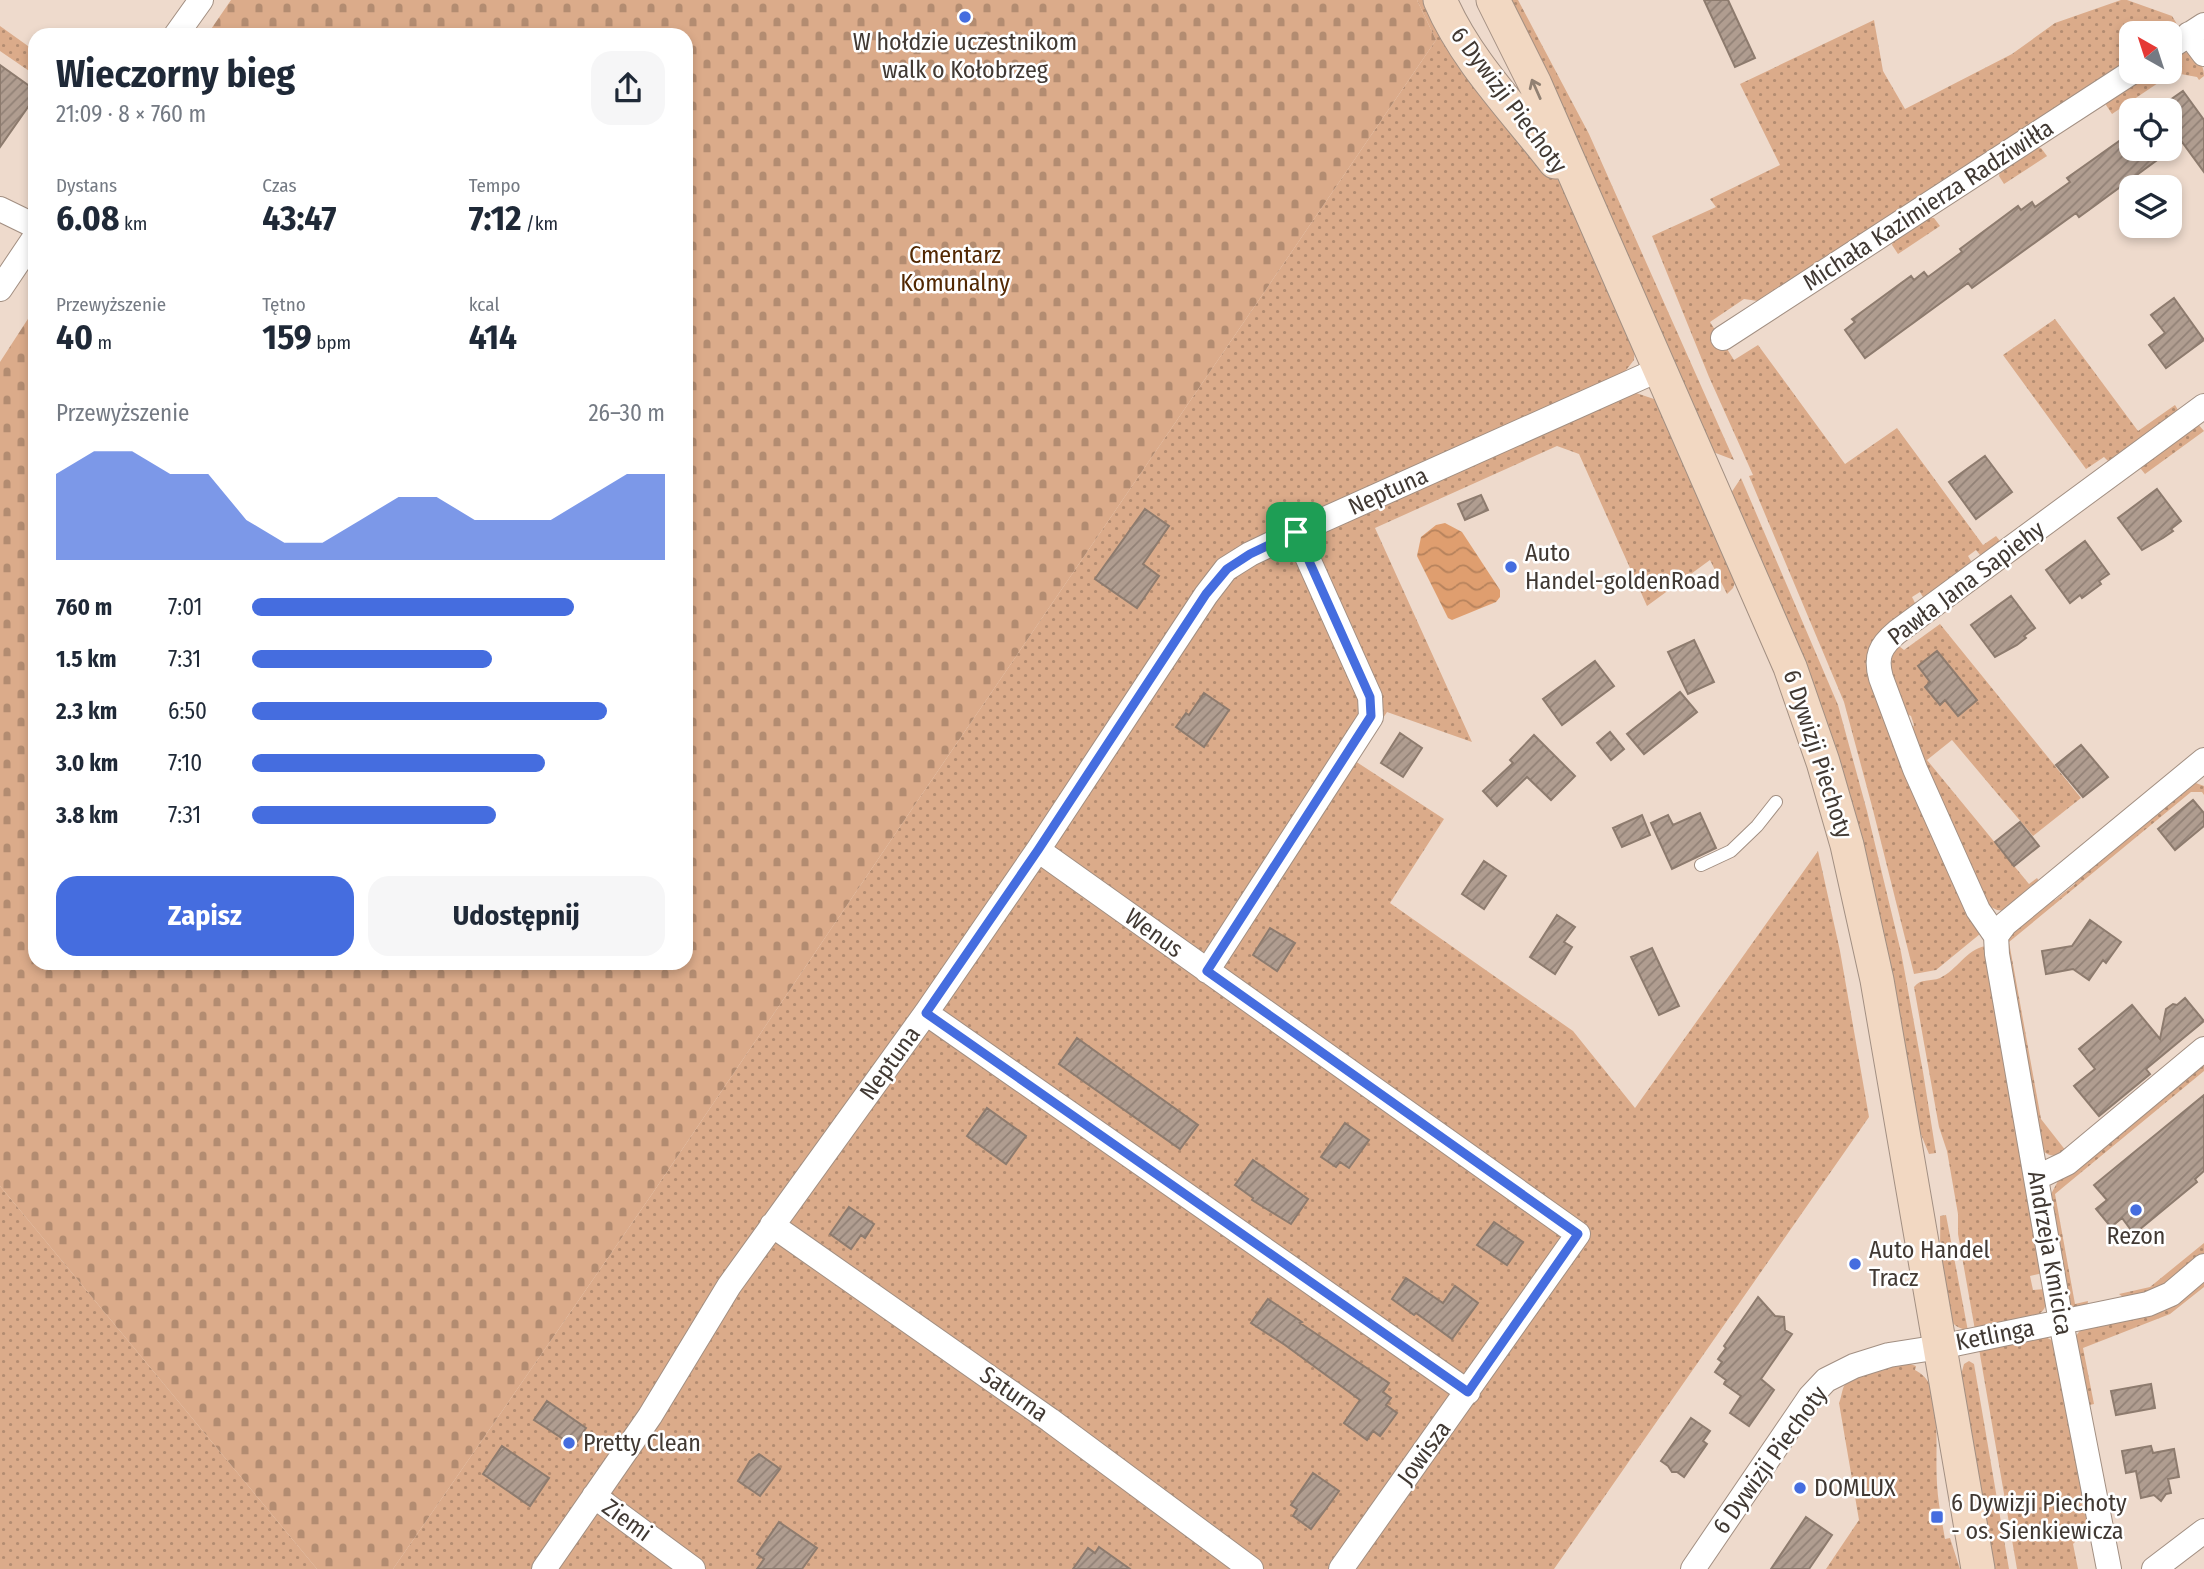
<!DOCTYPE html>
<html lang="pl">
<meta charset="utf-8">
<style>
:root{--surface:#fff;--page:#f6f6f7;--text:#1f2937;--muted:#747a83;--accent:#456ddf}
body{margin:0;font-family:"Fira Sans Condensed",sans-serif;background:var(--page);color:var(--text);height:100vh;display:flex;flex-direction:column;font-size:26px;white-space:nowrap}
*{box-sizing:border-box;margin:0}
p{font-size:23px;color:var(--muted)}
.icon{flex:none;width:38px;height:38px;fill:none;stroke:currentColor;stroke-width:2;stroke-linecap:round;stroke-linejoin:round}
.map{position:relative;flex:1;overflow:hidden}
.side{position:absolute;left:28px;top:28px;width:665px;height:942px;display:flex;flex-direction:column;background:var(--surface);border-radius:21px;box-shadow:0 4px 10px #0003}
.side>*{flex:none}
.needle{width:46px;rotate:321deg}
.tools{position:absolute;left:2119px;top:21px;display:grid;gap:14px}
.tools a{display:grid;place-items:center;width:63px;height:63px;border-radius:14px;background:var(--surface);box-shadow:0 4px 10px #0003;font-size:35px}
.pin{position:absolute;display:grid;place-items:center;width:60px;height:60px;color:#fff;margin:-30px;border-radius:14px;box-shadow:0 4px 10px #0006}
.round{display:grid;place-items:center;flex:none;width:74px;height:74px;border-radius:21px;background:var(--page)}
.headline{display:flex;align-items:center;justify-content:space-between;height:119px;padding:0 28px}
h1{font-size:38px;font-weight:700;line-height:52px}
.stats{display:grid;grid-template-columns:repeat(3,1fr);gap:10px;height:119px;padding:7px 28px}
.stats div{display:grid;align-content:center}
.stats b{font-size:35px;font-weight:700}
.stats small{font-size:19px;font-weight:400}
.stats p{font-size:19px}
.chart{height:196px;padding:14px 28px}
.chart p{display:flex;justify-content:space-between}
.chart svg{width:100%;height:126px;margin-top:7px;fill:var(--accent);opacity:.7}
.button{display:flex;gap:14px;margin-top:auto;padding:14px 28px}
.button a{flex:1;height:80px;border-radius:21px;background:var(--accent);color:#fff;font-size:28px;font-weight:700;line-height:80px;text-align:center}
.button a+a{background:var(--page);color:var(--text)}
ul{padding:0 28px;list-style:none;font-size:23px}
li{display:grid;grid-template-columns:112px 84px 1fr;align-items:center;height:52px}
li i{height:18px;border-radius:9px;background:var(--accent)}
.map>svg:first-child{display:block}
</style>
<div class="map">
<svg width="2204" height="1569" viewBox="0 0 2204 1569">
<defs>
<pattern id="grass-dots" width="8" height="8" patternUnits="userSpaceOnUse" patternTransform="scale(1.75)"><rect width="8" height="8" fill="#dbab8a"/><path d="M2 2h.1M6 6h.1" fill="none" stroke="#b38c71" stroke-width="1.8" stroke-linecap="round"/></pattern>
<pattern id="cemetery-stones" width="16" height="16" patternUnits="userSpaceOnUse" patternTransform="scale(1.75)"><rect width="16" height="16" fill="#dbab8a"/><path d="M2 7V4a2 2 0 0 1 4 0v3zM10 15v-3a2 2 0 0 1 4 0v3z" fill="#b38c71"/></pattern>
<pattern id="water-waves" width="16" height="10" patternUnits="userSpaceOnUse" patternTransform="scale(1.75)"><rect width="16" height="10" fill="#df9e6f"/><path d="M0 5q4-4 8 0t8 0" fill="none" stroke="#b6825c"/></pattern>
<pattern id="building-hatch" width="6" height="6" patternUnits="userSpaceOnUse" patternTransform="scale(1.75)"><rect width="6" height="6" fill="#b09d90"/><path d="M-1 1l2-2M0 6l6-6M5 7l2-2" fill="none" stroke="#918176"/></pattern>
</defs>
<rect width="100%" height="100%" fill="#eedacc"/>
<path fill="url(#grass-dots)" d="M1417,0H1428L1555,175L1575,209L1635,348L1634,360L1623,374L1636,393L1657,400L1736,580L1733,588L1727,594L1710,560L1647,606L1579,454L1557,446L1375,528L1472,742L1387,712L1355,761L1444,819L1390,903L1573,1031L1635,1108L1818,851L1840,951L1869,1117L1554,1569H393L650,1197L914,806L1436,40Z
M1506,0H1518L1589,134L1734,460L1713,452Z
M2121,0H2127L2172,16L2180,29L2170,33H2132L2131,61L1765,302L1744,299L1710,322L1734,360L1758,345L1845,464L1897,428L1983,545L1996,536L2000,541L1998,547L1986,556L1980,555L1976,550L1968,556L1971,561L1970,568L1930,598L1923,597L1920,592L1912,597L1915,603L1914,609L1878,637L1980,934L1936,970L1914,974L1873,810L1844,702L1749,476L1753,475L1709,377L1652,236L1716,207L1710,199L1780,165L1740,84L1874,20L1883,71L1905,109L2012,54L2055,23Z
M0,26L35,51V75L0,51Z
M2181,51C2195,54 2204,62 2204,76L2199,80L2197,77L2175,73L2172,74L2170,71V57Z
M2146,72H2159L2164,79L2112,114L2106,105L2108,97Z
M2033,147L2041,148L2047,156L2004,184L1999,176L2001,167Z
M1925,217L1934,218L1940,226L1898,254L1892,245L1894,237Z
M2055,319L2138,431L2175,405L2178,410L2177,416L2115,462L2108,461L2104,457L2086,469L2003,355Z
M2197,423L2204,431L2145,474L2141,469L2142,463Z
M1741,478L1838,705L1867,811L1901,952L1923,1072L1936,1153L1929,1154L1909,1105L1731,493Z
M1940,624L2081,798L2033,836L1952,740L1927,760L2029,884L2037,878L2039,881L2006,911L1997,910L1989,906L1911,731L1914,725L1911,716L1904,713L1887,666L1893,646H1899L1904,650Z
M2193,782L2204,786V795L2202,792H2191L2009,942L2041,1119L2066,1151C2058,1156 2051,1158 2043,1151L2004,949L2007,937L2048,899L2055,900L2075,884V876Z
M1985,946L2043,1273L2030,1276L2033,1290L2045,1289C2046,1300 2049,1309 2037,1315L1975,1330L1958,1234V1214L1947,1151L1939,1127L1914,987C1921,978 1930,982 1940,978C1957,970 1966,950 1985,946Z
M2204,1059V1071L2055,1194L2075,1304L2088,1301L2087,1308L2074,1307L2069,1303L2050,1196L2058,1181Z
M0,1186L317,1569H0Z
M1946,1215L1968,1331C1960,1328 1953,1326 1949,1318C1937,1297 1941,1243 1940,1216Z
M2204,1243V1255L2163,1288L2127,1300L2119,1294L2150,1287Z
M2204,1276V1287L2170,1314L2083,1348L2094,1404L2086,1406L2076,1336L2081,1329Z
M2044,1336L2053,1341L2089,1522L2084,1532L2073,1544L2078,1569H2017L1979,1349Z
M1969,1361L1974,1364L2009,1569H1989L1961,1375L1964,1364Z
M1910,1364L1916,1366L1915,1370C1922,1374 1927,1378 1930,1386C1940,1416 1935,1452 1937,1484C1938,1503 1942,1521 1945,1539L1950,1538L1960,1569H1826L1859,1520L1839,1403C1841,1399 1842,1390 1844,1386C1855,1371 1893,1366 1910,1364Z"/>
<path fill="url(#cemetery-stones)" d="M231,0H1417L1436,40L914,806L650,1197L393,1569H317L0,1186V362L35,308V962H686V35H207Z"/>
<path fill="url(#water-waves)" d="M1445,523L1462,532L1500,590V597L1496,602L1452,620L1448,618L1417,556L1421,537L1436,525Z"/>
<path fill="url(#building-hatch)" stroke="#8d7b6e" stroke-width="2" d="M1704,0H1728L1755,58L1735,67Z
M0,65L35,90V97L0,147Z
M2183,91L2204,120V172L2182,142L2079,217L2076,213L1972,288L1968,283L1865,358L1845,330L1855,322L1852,319L1911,276L1914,280L1924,272L1928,277L1962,252L1960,249L2018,206L2021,210L2032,202L2035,207L2070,182L2067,178L2132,132V149H2170V100Z
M2174,298L2204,340L2166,368L2149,345L2165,333L2151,315Z
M1985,456L2012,492L1976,519L1949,482Z
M2157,489L2181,521L2171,529L2173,531L2163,538L2142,550L2118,518Z
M1481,495L1488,510L1465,520L1458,504Z
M1145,509L1169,526L1143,564L1159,576L1137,608L1095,579Z
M2085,541L2109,574L2099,581L2101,584L2082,598L2080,595L2070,603L2046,570Z
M2011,596L2035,628L2024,636L2026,638L2017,645L1995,657L1971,625Z
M1694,640L1714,682L1688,694L1668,652Z
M1937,651L1977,700L1958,716L1945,700L1940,705L1925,687L1930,682L1918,666Z
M1595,661L1614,686L1562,725L1543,699Z
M1680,692L1697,712L1644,754L1627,734Z
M1204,693L1229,710L1204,747L1176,727L1186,713L1189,715Z
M1610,732L1624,749L1611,760L1597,743Z
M1400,733L1422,748L1403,777L1381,763Z
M1534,735L1575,776L1551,800L1527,777L1497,806L1483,791L1513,763L1510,760Z
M2081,745L2108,777L2083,797L2056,765Z
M2193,800L2204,813V826L2175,850L2158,829Z
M1700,813L1716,848L1672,869L1651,823L1668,815L1673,825Z
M1642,815L1650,835L1622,847L1613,828Z
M2020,822L2039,846L2014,866L1995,842Z
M1484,861L1506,876L1484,909L1462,894Z
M1557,915L1575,927L1564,942L1572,947L1555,974L1530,957Z
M2090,920L2121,942L2106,963L2103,960L2089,980L2073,969L2046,974L2042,951L2072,946Z
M1270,928L1295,943L1277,971L1253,955Z
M1652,948L1679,1006L1659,1015L1631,957Z
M2185,998L2204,1021L2146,1069L2150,1074L2099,1116L2074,1086L2095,1069L2079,1049L2132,1005L2160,1039L2166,1009L2173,1004L2177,1005Z
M1077,1038L1198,1125L1180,1149L1059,1064Z
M2204,1095V1171L2195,1179L2197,1182L2134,1234L2122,1218L2111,1227L2096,1209L2107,1200L2094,1185Z
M987,1108L1026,1136L1006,1164L967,1136Z
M1345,1123L1369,1140L1349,1168L1340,1162L1336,1167L1321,1157Z
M1253,1160L1308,1199L1291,1224L1252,1200L1253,1198L1235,1185Z
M849,1207L874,1224L865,1238L861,1235L851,1249L830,1234Z
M1494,1222L1523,1242L1507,1265L1477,1245Z
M1406,1278L1443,1303L1455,1286L1478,1303L1452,1339L1416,1313L1414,1315L1392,1299Z
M1758,1297L1775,1316L1784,1317L1785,1330L1792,1334L1761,1379L1774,1390L1749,1426L1730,1413L1741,1396L1724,1384L1726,1380L1715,1372L1722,1362L1718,1359L1726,1348L1724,1346Z
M1268,1299L1302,1322L1300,1323L1389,1383L1383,1392L1391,1398L1386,1405L1397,1413L1380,1436L1373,1431L1367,1440L1344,1423L1360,1400L1285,1345L1251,1323Z
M2151,1384L2155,1408L2116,1415L2111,1391Z
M547,1401L586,1428L574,1446L534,1420Z
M1691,1418L1710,1431L1703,1441L1707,1444L1684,1477L1677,1472H1672L1668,1466L1661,1461Z
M502,1446L549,1478L530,1506L483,1474Z
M2151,1446L2153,1453L2174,1449L2179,1477L2168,1479L2171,1493L2166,1494L2161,1501L2154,1495L2141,1498L2136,1471L2126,1473L2122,1451Z
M759,1454L780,1469L760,1496L738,1481L750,1461Z
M1313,1473L1339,1491L1311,1529L1293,1516L1297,1509L1291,1505Z
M1806,1517L1832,1535L1809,1569H1771Z
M779,1522L817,1548L802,1569H757L764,1559L757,1554Z
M1099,1547L1130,1569H1073L1088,1548L1095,1553Z"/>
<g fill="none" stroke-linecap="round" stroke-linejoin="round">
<g stroke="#a28f82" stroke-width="14">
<path id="lane" d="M1701,865L1731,851L1757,826L1776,802"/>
</g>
<g stroke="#a28f82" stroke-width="26">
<path id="street" d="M2189,34L2204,54
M176,35L201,0
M2170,47L2204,25
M0,209L35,226
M0,289L35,237
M1723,338L2132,72
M1038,850L1578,1234L1341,1569
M1996,936L1978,910L1915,769L1881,678C1875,657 1880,646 1897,632L2204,406
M1996,936L1997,954L2061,1322L2109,1569
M1996,936L2005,924L2204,760
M1207,971L1371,717L1370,697L1296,532
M926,1013L1468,1392
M2036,1178L2067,1163L2204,1049
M772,1225L1050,1420L1251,1569
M594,1496L693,1569
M544,1569L650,1416L729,1286L926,1013L1038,850L1206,595L1226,569L1250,554L1296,532L1660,369
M1693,1569L1810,1397L1826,1380L1854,1366L1889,1355L1940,1347L2148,1304L2171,1294L2204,1266
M2154,1569L2204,1531"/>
</g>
<g stroke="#a28f82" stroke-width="35">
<path id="secondary" d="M1440,0C1466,61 1515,110 1555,162
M1493,0L1535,84L1790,667L1823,762L1847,845L1877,980L1978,1569"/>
</g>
<use href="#lane" stroke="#fff" stroke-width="12"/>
<use href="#street" stroke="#fff" stroke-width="24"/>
<use href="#secondary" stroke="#f2d8c2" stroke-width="33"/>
</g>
<defs><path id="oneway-shaft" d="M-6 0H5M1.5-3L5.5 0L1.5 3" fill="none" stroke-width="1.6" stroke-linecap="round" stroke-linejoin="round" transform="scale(1.75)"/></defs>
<use stroke="#918173" href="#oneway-shaft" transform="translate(1536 89) rotate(-114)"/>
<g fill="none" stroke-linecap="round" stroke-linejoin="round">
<g stroke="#fff" stroke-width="14">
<path id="route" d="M1296,532L1370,697L1371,716L1207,971L1578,1234L1468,1392L926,1013L1038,850L1206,594L1227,569L1250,554Z"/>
</g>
<use href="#route" stroke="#456ddf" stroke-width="9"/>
</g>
<g fill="#456ddf" stroke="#fff" stroke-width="2.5">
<circle cx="965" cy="17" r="7"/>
<circle cx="1511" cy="567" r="7"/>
<circle cx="2136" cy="1210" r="7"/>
<circle cx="1855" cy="1264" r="7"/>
<circle cx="569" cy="1443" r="7"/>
<circle cx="1800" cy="1488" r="7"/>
<rect x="1930" y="1510" width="14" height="14" rx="3.5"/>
</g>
<g text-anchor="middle" stroke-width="5" stroke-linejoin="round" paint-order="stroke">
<g font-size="24" fill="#413933" stroke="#fff" text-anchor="start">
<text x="965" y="50" text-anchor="middle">W hołdzie uczestnikom<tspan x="965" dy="28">walk o Kołobrzeg</tspan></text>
<text x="1525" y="561">Auto<tspan x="1525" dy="28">Handel-goldenRoad</tspan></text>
<text x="2136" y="1244" text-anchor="middle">Rezon</text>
<text x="1869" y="1258">Auto Handel<tspan x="1869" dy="28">Tracz</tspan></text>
<text x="583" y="1451">Pretty Clean</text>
<text x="1814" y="1496">DOMLUX</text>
<text x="1951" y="1511">6 Dywizji Piechoty<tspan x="1951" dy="28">- os. Sienkiewicza</tspan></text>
</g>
<g font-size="24" fill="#413933" stroke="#fff">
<text transform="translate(1509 100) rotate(53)" y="8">6 Dywizji Piechoty</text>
<text transform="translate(1928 205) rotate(-33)" y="8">Michała Kazimierza Radziwiłła</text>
<text transform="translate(1388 491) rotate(-24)" y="8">Neptuna</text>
<text transform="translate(1966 583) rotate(-37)" y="8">Pawła Jana Sapiehy</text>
<text transform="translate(1818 754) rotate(72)" y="8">6 Dywizji Piechoty</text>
<text transform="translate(1154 933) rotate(36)" y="8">Wenus</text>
<text transform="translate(890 1063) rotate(-54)" y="8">Neptuna</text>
<text transform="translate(2050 1253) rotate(80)" y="8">Andrzeja Kmicica</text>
<text transform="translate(1995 1335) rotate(-11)" y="8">Ketlinga</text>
<text transform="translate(1014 1394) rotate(35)" y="8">Saturna</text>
<text transform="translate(1424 1453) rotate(-54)" y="8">Jowisza</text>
<text transform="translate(1770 1460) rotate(-54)" y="8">6 Dywizji Piechoty</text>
<text transform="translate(627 1520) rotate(36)" y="8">Ziemi</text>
</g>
<g font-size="24" fill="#522802" stroke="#fff">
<text x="955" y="263">Cmentarz<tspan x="955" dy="28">Komunalny</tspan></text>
</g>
</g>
</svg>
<div class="tools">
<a><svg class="needle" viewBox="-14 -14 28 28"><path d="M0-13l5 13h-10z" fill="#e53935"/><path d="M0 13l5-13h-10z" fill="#747a83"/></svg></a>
<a><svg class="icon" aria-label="locate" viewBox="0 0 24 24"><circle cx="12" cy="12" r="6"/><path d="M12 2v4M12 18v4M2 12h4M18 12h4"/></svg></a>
<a><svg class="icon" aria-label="layers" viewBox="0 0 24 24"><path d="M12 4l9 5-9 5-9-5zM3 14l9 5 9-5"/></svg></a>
</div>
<div class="pin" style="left:1296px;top:532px;background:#1e9e55"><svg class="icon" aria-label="arrive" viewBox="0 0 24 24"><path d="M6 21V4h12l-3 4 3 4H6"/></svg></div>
<section class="side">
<div class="headline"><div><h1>Wieczorny bieg</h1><p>21:09 · 8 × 760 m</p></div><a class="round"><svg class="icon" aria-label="share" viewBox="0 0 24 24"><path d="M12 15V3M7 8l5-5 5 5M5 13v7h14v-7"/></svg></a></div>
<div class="stats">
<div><p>Dystans</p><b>6.08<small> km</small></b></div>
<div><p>Czas</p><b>43:47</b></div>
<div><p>Tempo</p><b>7:12<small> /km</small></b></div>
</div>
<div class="stats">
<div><p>Przewyższenie</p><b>40<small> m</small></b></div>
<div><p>Tętno</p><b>159<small> bpm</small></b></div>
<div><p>kcal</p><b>414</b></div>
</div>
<div class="chart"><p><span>Przewyższenie</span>26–30 m</p>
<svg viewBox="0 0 160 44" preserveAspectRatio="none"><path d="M0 44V14L10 6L20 6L30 14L40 14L50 30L60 38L70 38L80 30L90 22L100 22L110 30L120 30L130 30L140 22L150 14L160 14V44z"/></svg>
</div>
<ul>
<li><b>760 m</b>7:01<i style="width:78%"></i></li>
<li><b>1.5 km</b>7:31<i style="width:58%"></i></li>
<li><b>2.3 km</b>6:50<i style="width:86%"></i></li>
<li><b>3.0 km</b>7:10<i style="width:71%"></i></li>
<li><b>3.8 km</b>7:31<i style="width:59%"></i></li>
</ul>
<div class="button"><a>Zapisz</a><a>Udostępnij</a></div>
</section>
</div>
